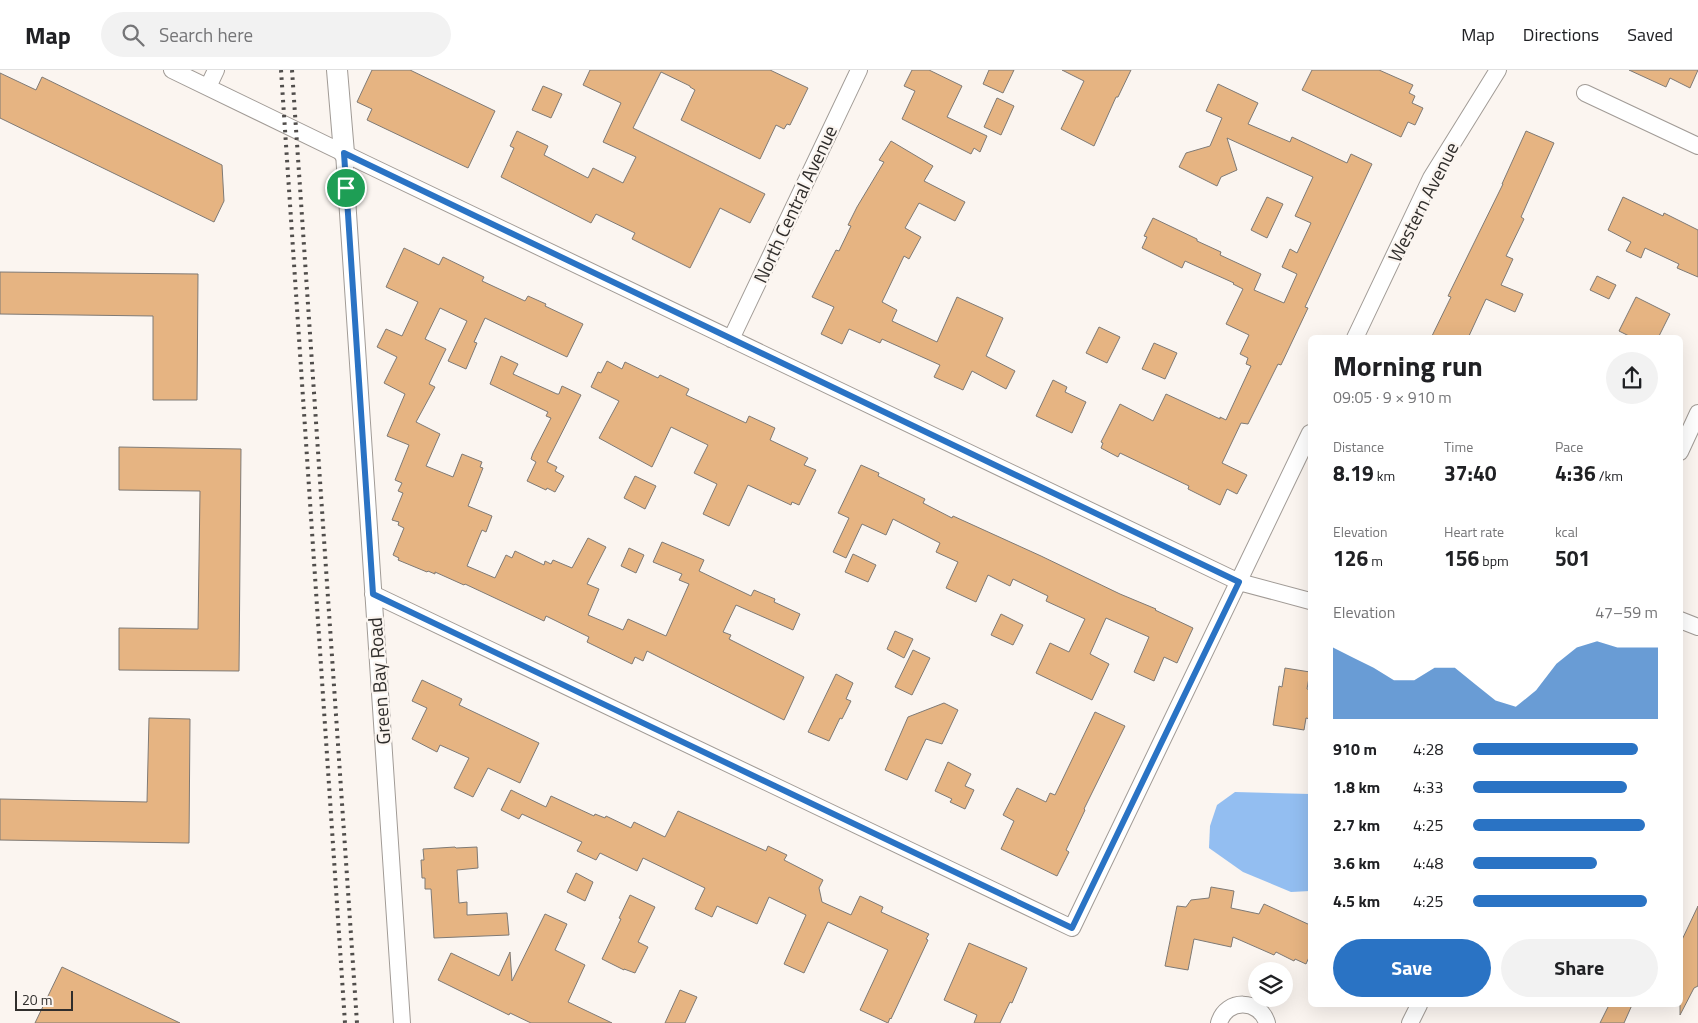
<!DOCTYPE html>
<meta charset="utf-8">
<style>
:root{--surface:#fff;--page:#f2f2f2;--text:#202124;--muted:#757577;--line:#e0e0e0;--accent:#2a73c4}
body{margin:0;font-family:"Titillium Web",sans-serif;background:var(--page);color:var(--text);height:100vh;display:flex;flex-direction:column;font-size:19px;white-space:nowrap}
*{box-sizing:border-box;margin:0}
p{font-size:16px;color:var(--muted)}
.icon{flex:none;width:28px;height:28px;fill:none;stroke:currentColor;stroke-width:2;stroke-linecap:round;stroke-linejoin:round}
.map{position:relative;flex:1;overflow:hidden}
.sheet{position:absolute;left:1308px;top:265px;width:375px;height:672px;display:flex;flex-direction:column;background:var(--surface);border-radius:8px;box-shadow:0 5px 20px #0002}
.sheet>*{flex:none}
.fabs{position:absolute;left:1248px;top:892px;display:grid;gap:10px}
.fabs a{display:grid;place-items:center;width:45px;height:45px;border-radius:50%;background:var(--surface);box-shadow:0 5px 20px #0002;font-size:25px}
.scale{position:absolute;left:15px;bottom:12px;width:58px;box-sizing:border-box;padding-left:5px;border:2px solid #302e2c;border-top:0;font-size:14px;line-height:18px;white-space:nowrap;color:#302e2c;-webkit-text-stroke:4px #fbf5f0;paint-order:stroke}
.pin{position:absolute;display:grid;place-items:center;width:42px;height:42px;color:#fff;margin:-21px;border:2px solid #fff;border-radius:50%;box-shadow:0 1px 5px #0007}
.round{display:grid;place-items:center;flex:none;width:52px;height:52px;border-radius:26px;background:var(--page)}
.headline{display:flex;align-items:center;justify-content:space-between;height:85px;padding:0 25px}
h1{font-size:28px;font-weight:700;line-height:38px}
.stats{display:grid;grid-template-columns:repeat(3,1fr);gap:8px;height:85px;padding:5px 25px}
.stats div{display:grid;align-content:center}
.stats b{font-size:21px;font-weight:700}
.stats small{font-size:14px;font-weight:400}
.stats p{font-size:14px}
.chart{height:140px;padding:10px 25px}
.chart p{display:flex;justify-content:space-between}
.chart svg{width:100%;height:90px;margin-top:5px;fill:var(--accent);opacity:.7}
.cta{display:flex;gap:10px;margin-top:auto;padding:10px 25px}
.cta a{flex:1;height:58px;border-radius:30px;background:var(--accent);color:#fff;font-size:20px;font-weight:700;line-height:58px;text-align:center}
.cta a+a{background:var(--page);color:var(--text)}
ul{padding:0 25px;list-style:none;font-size:16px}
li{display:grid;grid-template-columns:80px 60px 1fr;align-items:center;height:38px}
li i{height:12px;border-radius:6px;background:var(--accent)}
header{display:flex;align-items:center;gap:30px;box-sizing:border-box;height:70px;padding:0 25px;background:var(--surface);border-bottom:1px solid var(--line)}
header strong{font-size:24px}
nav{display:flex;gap:28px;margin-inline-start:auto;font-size:18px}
.search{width:350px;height:45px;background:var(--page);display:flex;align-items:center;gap:12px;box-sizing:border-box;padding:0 18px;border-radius:28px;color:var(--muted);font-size:19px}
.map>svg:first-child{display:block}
</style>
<header>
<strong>Map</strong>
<div class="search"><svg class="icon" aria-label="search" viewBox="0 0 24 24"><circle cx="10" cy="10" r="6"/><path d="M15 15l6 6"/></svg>Search here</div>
<nav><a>Map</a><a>Directions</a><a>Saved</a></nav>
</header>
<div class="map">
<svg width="1698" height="953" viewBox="0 0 1698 953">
<rect width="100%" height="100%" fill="#fbf5f0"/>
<path fill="#93bef1" d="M1235,722L1310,724V821L1291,822L1243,802L1209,778L1210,756L1217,735Z"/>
<path fill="#e6b482" stroke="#7f7a75" d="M372,0H410L495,41L468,98L367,50L372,39L357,32Z
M590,0H770L808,18L790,55L787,54L784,59L776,55L760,89L681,50L695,20L690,17V16L661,2L633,58L765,124L750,153L720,138L690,198L632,169L635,163L596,144L591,153L501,107L514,78L510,76L517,61L548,76L544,85L588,108L593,98L623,113L636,87L603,72L621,33L583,15Z
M912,0H929L962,16L947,47L987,66L980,82L974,78L971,84L902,49L915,21L904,16Z
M989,0H1014L1003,23L983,14Z
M1062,0H1131L1118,27H1116L1094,76L1061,59L1084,11Z
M1312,0H1379L1413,15L1409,23L1415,26L1412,33L1423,38L1415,55L1408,52L1401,67L1302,20Z
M1629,0H1698L1690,18L1670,8L1666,17Z
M0,3L36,20L42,7L222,95L224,131L214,152L0,48Z
M1218,14L1258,33L1248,54L1290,72L1292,67L1347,93L1351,84L1372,94L1305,237L1308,238L1281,295L1278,294L1248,354L1241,353L1222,393L1247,405L1237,424L1227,419L1220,435L1188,419L1189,416L1120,383L1118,387L1101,378L1103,373L1101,372L1120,334L1153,351L1166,324L1220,349V347L1226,350L1251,296L1246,294L1248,288L1240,284L1249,265L1226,254L1243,219L1233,214L1234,213L1185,191L1182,198L1142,178L1147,167L1144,166L1153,148L1197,169V171L1221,182L1220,185L1261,204L1254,220L1284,233L1297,204L1282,197L1290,179L1297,183L1311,153L1295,146L1313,107L1227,68L1237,100L1221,107L1217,116L1179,97L1186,83L1210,76L1222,48L1206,41Z
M543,16L562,24L551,48L532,40Z
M997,28L1014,36L1001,65L984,57Z
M1526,61L1554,73L1521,147L1524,149L1506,186L1513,189L1501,215L1523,224L1515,242L1486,229L1468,268H1431L1451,227L1448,226L1503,114H1502Z
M891,71L933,96L924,111L965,132L955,151L919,133L905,158L921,167L909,189L904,186L882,232L897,240L892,251L937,272L957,227L1003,248L986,286L1015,301L1006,319L972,301L963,320L934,307L940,295L882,269L880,273L849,259L842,274L821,264L834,237L812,227L836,180L839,181L851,156L848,155L857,137L884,92L879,90Z
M1267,127L1283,134L1267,168L1251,160Z
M1623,127L1663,146L1664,143L1698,160V207L1677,198L1679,194L1645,178L1641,188L1626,181L1631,172L1608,160Z
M404,178L439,195L443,187L484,207L482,211L525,231L528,226L546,234L545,236L583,254L567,287L485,248L474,272L477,273L466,299L448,291L467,251L440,238L425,269L446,279L429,314L435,317L416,352L440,364L426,396L453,407L462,384L482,392L480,397L483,398L468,436L492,446L486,462L482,460L467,496L495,508L506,485L512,488L515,481L544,495L545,491L551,494L553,490L572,498L588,468L606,477L587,514L599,519L588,545L623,560L628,549L666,566L689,514L679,510L682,504L653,492L662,472L704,490L699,501L751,526L754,520L775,529L774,532L800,544L793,560L736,535L723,562L731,565L729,569L804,607L784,650L647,581L643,591L635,587L632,594L587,572L589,567L546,546L544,551L465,514L464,515L435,502V504L428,501L427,502L398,490L399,488L393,485L404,458L398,455L399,452L392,450L403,423L398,421L402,413L395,410L409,375L387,366L405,324L384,313L397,287L377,277L386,259L402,266L418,232L386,217Z
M0,202L198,204L197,330H153V246L0,244Z
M1597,206L1616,215L1609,229L1590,220Z
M1636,227L1670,244L1658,268H1633L1619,261Z
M1099,257L1120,267L1107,293L1086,283Z
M1154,273L1177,283L1165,309L1142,299Z
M501,286L518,294L513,304L557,324H559L562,316L581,325L547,392L557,397L555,401L564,406L555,422L547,418L546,420L527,411L536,392L531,389L533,383L551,348L546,346L548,342L490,314Z
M607,291L622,299L625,292L658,308L660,305L689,319L686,325L746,353L749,346L775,358L770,370L808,388L804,395L816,400L799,435L792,432L791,435L748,415L729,456L703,444L717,414L694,403L708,375L671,357L652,397L599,368L619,331L591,317L598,302L601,303Z
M1053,310L1067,317L1065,322L1086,332L1072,363L1036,346Z
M119,377L241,379L239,601L119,600V558L198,559L200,421L119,420Z
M861,395L879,403L878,406L925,429L923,433L952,448L953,446L1041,486L1120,524L1156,539L1155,540L1193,558L1177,593L1164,587L1154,611L1134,602L1149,567L1106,548L1090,584L1109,594L1092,630L1036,603L1050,573L1069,582L1085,549L1046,531L1048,526L1013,509L1010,516L988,505L976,532L946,518L958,492L936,482L940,473L893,449L886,465L862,454L846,488L833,482L849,448L838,443Z
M635,406L656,416L645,439L624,428Z
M629,478L644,485L636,503L621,496Z
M853,484L876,495L868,512L845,502Z
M1001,544L1023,555L1013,575L991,565Z
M895,561L913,569L904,588L887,579Z
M913,580L930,588L912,625L895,617Z
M1285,598L1310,602L1307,619L1310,620V649L1306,648L1304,660L1273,655L1279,616L1282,617Z
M836,604L853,613L846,629L851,631L842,649L840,648L829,671L808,662Z
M422,610L462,629L459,635L539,673L520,713L488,698L473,727L454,718L469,688L440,675L437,682L412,669L427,638L412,631Z
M944,633L958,640L942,674L926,669L907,710L885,700L908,647Z
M1095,642L1125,656L1084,739L1085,740L1066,780L1069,782L1057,806L1001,779L1014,751L1003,745L1017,718L1046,732L1050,723L1055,725Z
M149,648L190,649L189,773L0,770V729L147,732Z
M948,692L971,704L965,716L974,720L965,739L950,732L952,729L935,721Z
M511,720L546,737L551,726L594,746L595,744L605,748L606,746L631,758L634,752L665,767L678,741L766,781L768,776L787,785L784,790L823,810L819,818L822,832L851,845L860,826L883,837L881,842L929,864L926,869L928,870L891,949L890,948L888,953L860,940L888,880L828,852L804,903L784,894L806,845L769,827L757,854L717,836L712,847L695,839L705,818L643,788L637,801L600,783L596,790L577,781L582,772L522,744L519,749L501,740Z
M455,777L456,778L477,777L478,798L457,800L459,833L467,832V845L507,843L509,865L434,868L431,819H425V808H422L421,790H424L423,779Z
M576,803L593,812L585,831L567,822Z
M1211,817L1234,821L1231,838L1259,844L1264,834L1310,855V885L1306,894L1295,889L1294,891L1276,882L1274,885L1233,867L1231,877L1194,869L1188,900L1165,896L1177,836L1186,837L1191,830L1209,828Z
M630,825L655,837L638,872L648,877L635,903L624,899V900L602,889L621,849L619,848Z
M1698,836V916L1694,918L1680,945V874Z
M545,844L567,854L555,880L585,895L568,932L612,953H531L510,943L509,945L438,910L451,883L499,906L510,882L512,911Z
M969,873L1027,898L1012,933L1010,932L1000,953H974L977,945L944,930Z
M62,897L180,953H35Z
M680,920L697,927L685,953H665Z
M1609,935H1632L1624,953H1600Z"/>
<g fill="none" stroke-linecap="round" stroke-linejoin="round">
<g stroke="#a19b96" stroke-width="18">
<path id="minor" d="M172,0L366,94L1239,512L1310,531
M208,17L216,0
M1585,23L1698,76
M344,83L402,953
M1355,268L1431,108L1498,0
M731,269L859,0
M1680,382L1698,343
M373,524L1072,858L1310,363
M1680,550L1698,557
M1219,953C1226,928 1260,929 1267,953
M1410,953L1419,935"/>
</g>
<g stroke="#a19b96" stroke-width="22">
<path id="tertiary" d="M337,0L344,83"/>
</g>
<use href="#minor" stroke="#fff" stroke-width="16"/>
<use href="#tertiary" stroke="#fff" stroke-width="20"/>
<path stroke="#504d4b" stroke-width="4" stroke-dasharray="2.5 5" stroke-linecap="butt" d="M281,0L345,953
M292,0L357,953"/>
</g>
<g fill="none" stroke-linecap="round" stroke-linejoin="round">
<g stroke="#fff" stroke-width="10">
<path id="route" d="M344,83L1239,512L1072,858L373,524Z"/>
</g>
<use href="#route" stroke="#2a73c4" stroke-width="6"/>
</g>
<g text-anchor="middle" stroke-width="4.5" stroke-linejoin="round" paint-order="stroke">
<g font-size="19" fill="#302e2c" stroke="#fbf5f0">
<text transform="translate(1423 132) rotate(-63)" y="7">Western Avenue</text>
<text transform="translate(795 134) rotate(-65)" y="7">North Central Avenue</text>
<text transform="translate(379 611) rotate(-94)" y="7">Green Bay Road</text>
</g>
</g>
</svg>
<div class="fabs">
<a><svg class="icon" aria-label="layers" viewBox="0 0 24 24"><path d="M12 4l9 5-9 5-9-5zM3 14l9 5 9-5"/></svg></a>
</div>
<div class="scale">20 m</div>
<div class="pin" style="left:346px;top:118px;background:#1e9e55"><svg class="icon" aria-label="arrive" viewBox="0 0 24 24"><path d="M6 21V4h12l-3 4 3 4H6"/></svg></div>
<section class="sheet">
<div class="headline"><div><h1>Morning run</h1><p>09:05 · 9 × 910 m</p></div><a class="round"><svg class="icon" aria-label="share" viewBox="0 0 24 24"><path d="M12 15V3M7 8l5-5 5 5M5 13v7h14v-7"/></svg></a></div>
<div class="stats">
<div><p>Distance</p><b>8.19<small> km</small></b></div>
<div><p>Time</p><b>37:40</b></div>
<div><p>Pace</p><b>4:36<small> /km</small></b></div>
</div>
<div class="stats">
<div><p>Elevation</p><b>126<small> m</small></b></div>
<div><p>Heart rate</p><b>156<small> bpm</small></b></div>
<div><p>kcal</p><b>501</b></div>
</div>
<div class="chart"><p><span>Elevation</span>47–59 m</p>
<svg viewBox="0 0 160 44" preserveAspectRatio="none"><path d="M0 44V9L10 14L20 19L30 25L40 25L50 19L60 19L70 27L80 35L90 38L100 30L110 17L120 9L130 6L140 9L150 9L160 9V44z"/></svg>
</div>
<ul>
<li><b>910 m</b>4:28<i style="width:89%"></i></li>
<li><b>1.8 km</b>4:33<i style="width:83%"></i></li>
<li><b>2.7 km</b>4:25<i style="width:93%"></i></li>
<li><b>3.6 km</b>4:48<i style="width:67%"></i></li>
<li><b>4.5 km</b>4:25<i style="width:94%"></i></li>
</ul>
<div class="cta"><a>Save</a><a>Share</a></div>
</section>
</div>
